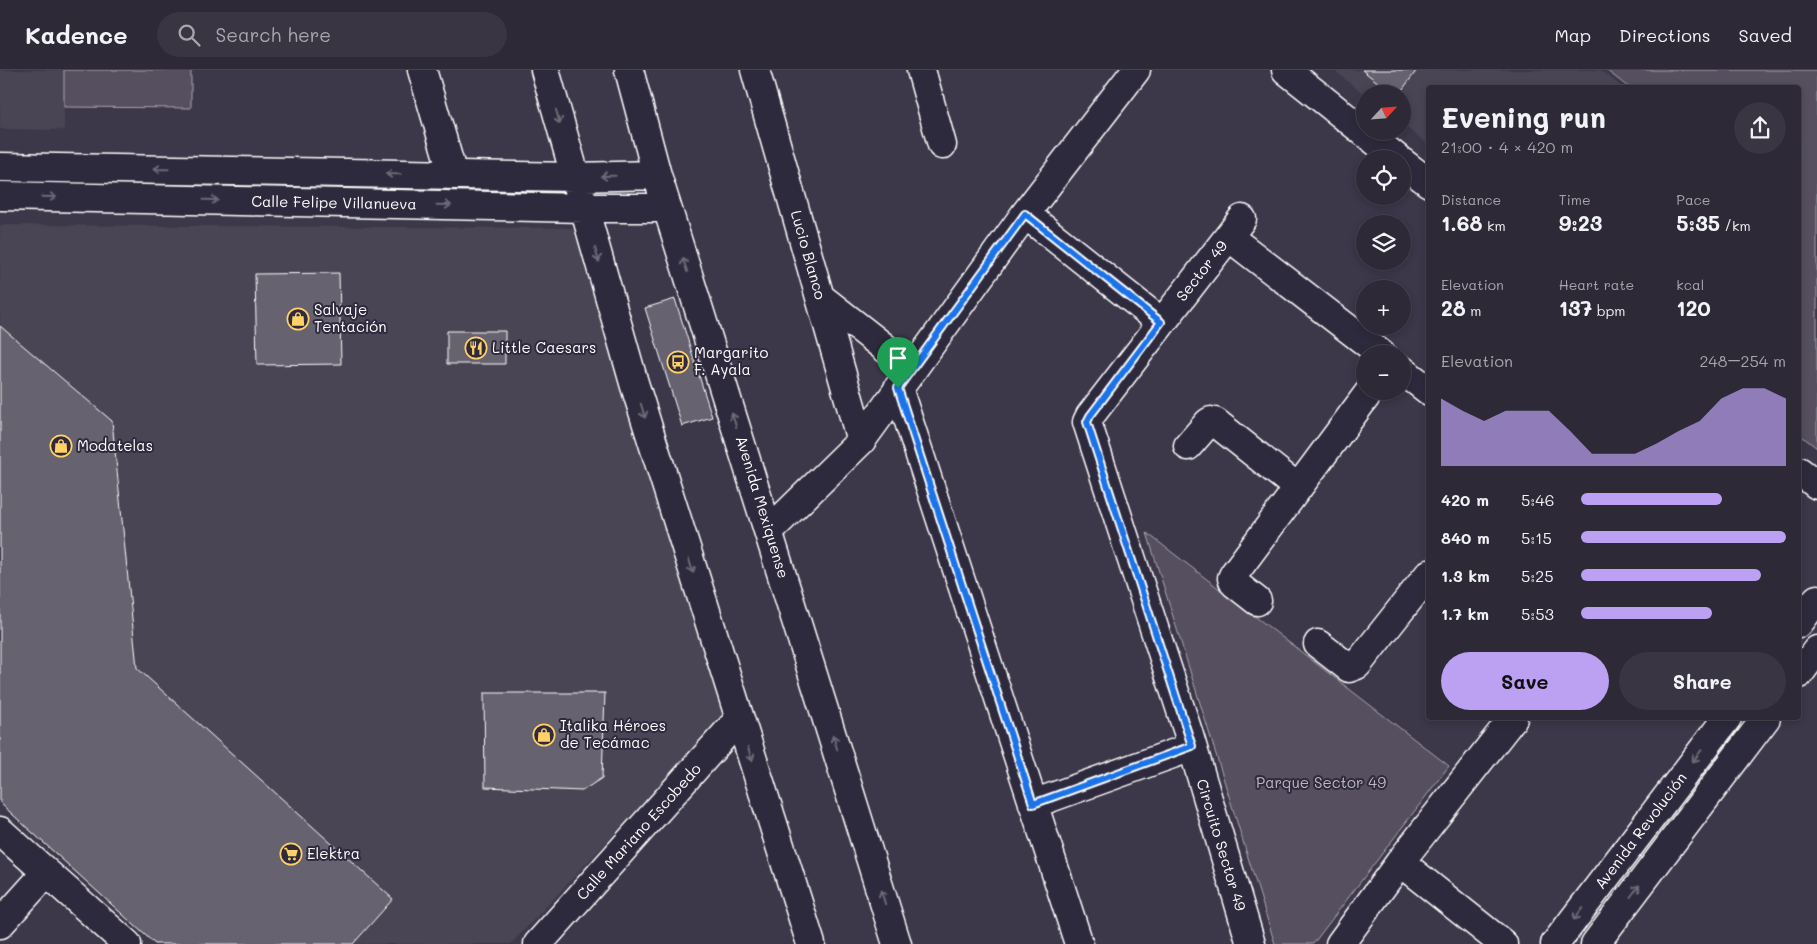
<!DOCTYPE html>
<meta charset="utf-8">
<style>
:root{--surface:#2d2937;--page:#393542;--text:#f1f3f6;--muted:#a7a6ad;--line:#484552;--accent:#bca0f2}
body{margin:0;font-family:Mali,sans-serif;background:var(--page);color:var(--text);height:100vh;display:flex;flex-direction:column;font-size:19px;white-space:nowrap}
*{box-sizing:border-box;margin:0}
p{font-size:16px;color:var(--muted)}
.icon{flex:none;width:28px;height:28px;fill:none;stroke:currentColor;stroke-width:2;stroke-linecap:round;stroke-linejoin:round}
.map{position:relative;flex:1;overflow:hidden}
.side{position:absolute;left:1426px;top:15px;width:375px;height:635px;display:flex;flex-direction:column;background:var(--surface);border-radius:5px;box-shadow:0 2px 8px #0003,0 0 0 1px var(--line)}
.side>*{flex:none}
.needle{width:32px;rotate:64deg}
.buttons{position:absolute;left:1356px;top:15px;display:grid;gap:10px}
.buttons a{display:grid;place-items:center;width:55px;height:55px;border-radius:50%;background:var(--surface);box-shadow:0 2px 8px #0003,0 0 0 1px var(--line);font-size:25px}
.pin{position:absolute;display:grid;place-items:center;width:42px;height:42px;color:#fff;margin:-51px -21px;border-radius:50% 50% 50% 0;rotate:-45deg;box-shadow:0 0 5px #0007}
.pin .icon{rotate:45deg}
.round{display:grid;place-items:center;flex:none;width:52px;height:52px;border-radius:26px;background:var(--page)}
.summary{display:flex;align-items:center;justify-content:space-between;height:85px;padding:0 15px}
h1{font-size:28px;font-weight:700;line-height:38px}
.figures{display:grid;grid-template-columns:repeat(3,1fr);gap:8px;height:85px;padding:5px 15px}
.figures div{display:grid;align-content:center}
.figures b{font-size:21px;font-weight:700}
.figures small{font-size:14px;font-weight:400}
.figures p{font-size:14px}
.chart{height:140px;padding:10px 15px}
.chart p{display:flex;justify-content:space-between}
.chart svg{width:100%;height:90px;margin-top:5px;fill:var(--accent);opacity:.7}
.button{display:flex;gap:10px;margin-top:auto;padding:10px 15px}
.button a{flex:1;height:58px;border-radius:30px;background:var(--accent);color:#111;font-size:20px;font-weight:700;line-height:58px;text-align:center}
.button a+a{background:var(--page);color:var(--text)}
ul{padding:0 15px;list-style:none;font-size:16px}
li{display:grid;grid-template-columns:80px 60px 1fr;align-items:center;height:38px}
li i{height:12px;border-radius:6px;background:var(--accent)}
header{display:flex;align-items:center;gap:30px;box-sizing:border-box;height:70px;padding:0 25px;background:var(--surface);border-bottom:1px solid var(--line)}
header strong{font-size:24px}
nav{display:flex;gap:28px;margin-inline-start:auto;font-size:18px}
.search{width:350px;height:45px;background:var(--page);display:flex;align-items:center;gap:12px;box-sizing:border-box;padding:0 18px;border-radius:28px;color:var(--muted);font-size:19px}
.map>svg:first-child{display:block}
</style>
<header>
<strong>Kadence</strong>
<div class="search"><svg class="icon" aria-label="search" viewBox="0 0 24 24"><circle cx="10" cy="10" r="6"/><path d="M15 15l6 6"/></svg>Search here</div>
<nav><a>Map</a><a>Directions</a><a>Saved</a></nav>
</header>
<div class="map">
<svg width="1817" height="874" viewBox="0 0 1817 874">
<rect width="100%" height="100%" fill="#3c3749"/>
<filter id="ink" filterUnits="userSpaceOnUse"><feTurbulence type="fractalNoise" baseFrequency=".02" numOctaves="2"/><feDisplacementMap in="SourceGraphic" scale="10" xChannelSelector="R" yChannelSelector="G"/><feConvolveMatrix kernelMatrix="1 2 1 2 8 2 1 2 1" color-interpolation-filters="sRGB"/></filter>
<g filter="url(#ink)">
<path fill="#494455" d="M0,0H64V60L0,59Z
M1333,0H1600L1622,17L1429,18V75L1403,55L1402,24H1365V25Z
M0,155L582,158L732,639L511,874H155L0,733Z"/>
<path fill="#555060" stroke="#aaa8b0" d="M64,0H191V38L64,37Z
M1606,0H1817V378L1799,364V18L1628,17Z
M1147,463L1449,696L1313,874H1275Z"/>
<path fill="#666270" stroke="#fff" d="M1362,0H1417L1399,24H1393Z
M339,203L341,294L257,295L255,204Z
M675,229L712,347L682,356L645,238Z
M0,256L112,351L137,598L393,829L353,874H155L0,733Z
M447,261H505V294H447Z
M484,623H605L602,708L582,721L485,717Z"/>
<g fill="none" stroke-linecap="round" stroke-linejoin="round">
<g stroke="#fff" stroke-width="31">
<path id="minor" d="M422,0L453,105
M755,0L861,371
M921,0L942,75
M1286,0L1398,89
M1402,92L1429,113
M1025,144L1161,252
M1242,149L1090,346L1087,352L1188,662L1251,874
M1229,167L1381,284
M820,227L912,299
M1402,300L1429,321
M898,318L1079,874
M1188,376L1208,353L1211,351L1215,352L1298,418
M1799,401L1817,415
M769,461L861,371L1025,144L1136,0
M1257,531L1234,513L1232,508L1234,504L1370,321
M1799,553L1817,529
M1318,574L1349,598L1357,595L1429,504
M1799,604L1817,580
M1033,734L1192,677
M0,761L127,874
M1400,792L1503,874
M0,854L46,803
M538,874L739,649
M1340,874L1400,792L1513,648
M1555,874L1727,648
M1595,874L1766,648"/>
</g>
<g stroke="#fff" stroke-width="31">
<path id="major" d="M545,0L634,313L811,874
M629,0L657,105L897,874
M0,97L575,107L657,105
M0,126L584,138H667"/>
</g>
<use href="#minor" stroke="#2f2a3d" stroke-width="28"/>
<use href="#major" stroke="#2f2a3d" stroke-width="28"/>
</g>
<defs><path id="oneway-shaft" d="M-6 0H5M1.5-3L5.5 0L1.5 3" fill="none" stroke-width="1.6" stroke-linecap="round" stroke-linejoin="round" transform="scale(1.25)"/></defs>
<g stroke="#6d6a77">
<use href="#oneway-shaft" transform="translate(558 47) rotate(74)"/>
<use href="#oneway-shaft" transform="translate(161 99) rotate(-179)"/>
<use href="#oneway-shaft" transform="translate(393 104) rotate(-179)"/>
<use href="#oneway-shaft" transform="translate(608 106) rotate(179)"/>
<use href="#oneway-shaft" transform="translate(49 127) rotate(1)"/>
<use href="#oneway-shaft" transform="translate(211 130) rotate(1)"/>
<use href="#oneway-shaft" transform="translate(444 135) rotate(1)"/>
<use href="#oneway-shaft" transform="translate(597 185) rotate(74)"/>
<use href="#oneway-shaft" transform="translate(685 195) rotate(-108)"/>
<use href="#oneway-shaft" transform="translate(643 341) rotate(73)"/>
<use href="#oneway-shaft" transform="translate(734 350) rotate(-108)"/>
<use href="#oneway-shaft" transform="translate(691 496) rotate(73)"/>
<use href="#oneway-shaft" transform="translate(835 672) rotate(-107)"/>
<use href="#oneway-shaft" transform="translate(750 684) rotate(72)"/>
<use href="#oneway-shaft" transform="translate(1697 686) rotate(127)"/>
<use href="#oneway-shaft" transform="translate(1635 821) rotate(-53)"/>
<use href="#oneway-shaft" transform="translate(883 827) rotate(-107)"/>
<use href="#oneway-shaft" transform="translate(1578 844) rotate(127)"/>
</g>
</g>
<g fill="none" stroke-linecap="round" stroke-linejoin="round" filter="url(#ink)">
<g stroke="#fff" stroke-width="10">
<path id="route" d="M1025,144L1161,252L1090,346L1087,352L1192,676L1033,734L898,318Z"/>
</g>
<use href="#route" stroke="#1a73e8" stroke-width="6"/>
</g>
<defs>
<g id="shop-ring" transform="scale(1.125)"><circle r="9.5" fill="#2f2a3d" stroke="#ffd166" stroke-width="1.5"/><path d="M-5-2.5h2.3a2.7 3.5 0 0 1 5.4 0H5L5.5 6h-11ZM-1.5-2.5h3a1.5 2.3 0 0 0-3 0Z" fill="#ffd166"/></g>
<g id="restaurant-ring" transform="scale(1.125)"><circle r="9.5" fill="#2f2a3d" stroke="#ffd166" stroke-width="1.5"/><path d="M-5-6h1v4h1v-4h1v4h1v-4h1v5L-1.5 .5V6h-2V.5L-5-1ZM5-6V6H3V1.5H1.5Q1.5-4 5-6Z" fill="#ffd166"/></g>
<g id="bus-ring" transform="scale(1.125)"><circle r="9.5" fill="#2f2a3d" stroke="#ffd166" stroke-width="1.5"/><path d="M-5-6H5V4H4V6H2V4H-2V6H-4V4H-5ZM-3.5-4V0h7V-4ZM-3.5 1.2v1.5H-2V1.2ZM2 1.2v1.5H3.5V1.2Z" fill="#ffd166"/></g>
<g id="supermarket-ring" transform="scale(1.125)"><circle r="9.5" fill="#2f2a3d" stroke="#ffd166" stroke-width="1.5"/><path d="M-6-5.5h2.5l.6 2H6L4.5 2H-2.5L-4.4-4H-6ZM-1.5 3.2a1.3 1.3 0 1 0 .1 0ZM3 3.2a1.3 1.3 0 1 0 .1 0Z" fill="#ffd166"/></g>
</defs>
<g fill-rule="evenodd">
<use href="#shop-ring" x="298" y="249"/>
<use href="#restaurant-ring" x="476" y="278"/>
<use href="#bus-ring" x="678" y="292"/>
<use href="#shop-ring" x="61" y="376"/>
<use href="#shop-ring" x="544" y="665"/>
<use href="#supermarket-ring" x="291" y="784"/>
</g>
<g text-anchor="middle" stroke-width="4" stroke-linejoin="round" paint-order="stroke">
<g font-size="15" fill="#fff" stroke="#2f2a3d">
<text transform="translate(334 133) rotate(1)" y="5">Calle Felipe Villanueva</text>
<text transform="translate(808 185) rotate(74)" y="5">Lucio Blanco</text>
<text transform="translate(1202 201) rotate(-52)" y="5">Sector 49</text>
<text transform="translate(762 437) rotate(73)" y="5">Avenida Mexiquense</text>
<text transform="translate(1641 761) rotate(-53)" y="5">Avenida Revolución</text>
<text transform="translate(639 762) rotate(-48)" y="5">Calle Mariano Escobedo</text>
<text transform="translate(1221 775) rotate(73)" y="5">Circuito Sector 49</text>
</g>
<g font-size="15" fill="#fff" stroke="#2f2a3d" text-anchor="start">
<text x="314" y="245">Salvaje<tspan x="314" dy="17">Tentación</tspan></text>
<text x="492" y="283">Little Caesars</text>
<text x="694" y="288">Margarito<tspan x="694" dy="17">F. Ayala</tspan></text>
<text x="77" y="381">Modatelas</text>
<text x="560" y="661">Italika Héroes<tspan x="560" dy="17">de Tecámac</tspan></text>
<text x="307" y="789">Elektra</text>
</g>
<g font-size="15" fill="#bbb9bf" stroke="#2f2a3d">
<text x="1321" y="718">Parque Sector 49</text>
</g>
</g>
</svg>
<div class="buttons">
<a><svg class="needle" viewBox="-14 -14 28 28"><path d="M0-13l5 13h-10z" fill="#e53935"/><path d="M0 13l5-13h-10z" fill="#a7a6ad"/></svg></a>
<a><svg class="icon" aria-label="locate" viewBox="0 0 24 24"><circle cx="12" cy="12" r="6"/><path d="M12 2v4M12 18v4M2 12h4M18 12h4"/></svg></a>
<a><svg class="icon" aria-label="layers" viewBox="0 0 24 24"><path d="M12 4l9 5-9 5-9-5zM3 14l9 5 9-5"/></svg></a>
<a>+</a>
<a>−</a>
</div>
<div class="pin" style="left:898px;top:318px;background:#1e9e55"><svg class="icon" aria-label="arrive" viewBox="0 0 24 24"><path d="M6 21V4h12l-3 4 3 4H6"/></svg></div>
<section class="side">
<div class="summary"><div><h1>Evening run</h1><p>21:00 · 4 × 420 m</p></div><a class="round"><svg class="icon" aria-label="share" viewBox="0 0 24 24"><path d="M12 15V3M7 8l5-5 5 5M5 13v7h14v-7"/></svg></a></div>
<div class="figures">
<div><p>Distance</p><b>1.68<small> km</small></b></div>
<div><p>Time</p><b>9:23</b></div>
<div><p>Pace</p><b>5:35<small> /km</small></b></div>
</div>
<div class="figures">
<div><p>Elevation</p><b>28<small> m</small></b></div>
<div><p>Heart rate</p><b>137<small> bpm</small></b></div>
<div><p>kcal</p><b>120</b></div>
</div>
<div class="chart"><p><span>Elevation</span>248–254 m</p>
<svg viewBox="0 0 160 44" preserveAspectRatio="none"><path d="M0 44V11L10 17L20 22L30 17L40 17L50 17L60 27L70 38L80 38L90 38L100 33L110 27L120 22L130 11L140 6L150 6L160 11V44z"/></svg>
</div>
<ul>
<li><b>420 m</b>5:46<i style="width:69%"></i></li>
<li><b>840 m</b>5:15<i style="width:100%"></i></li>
<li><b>1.3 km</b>5:25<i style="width:88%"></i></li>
<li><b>1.7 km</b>5:53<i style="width:64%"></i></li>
</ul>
<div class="button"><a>Save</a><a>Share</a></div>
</section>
</div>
